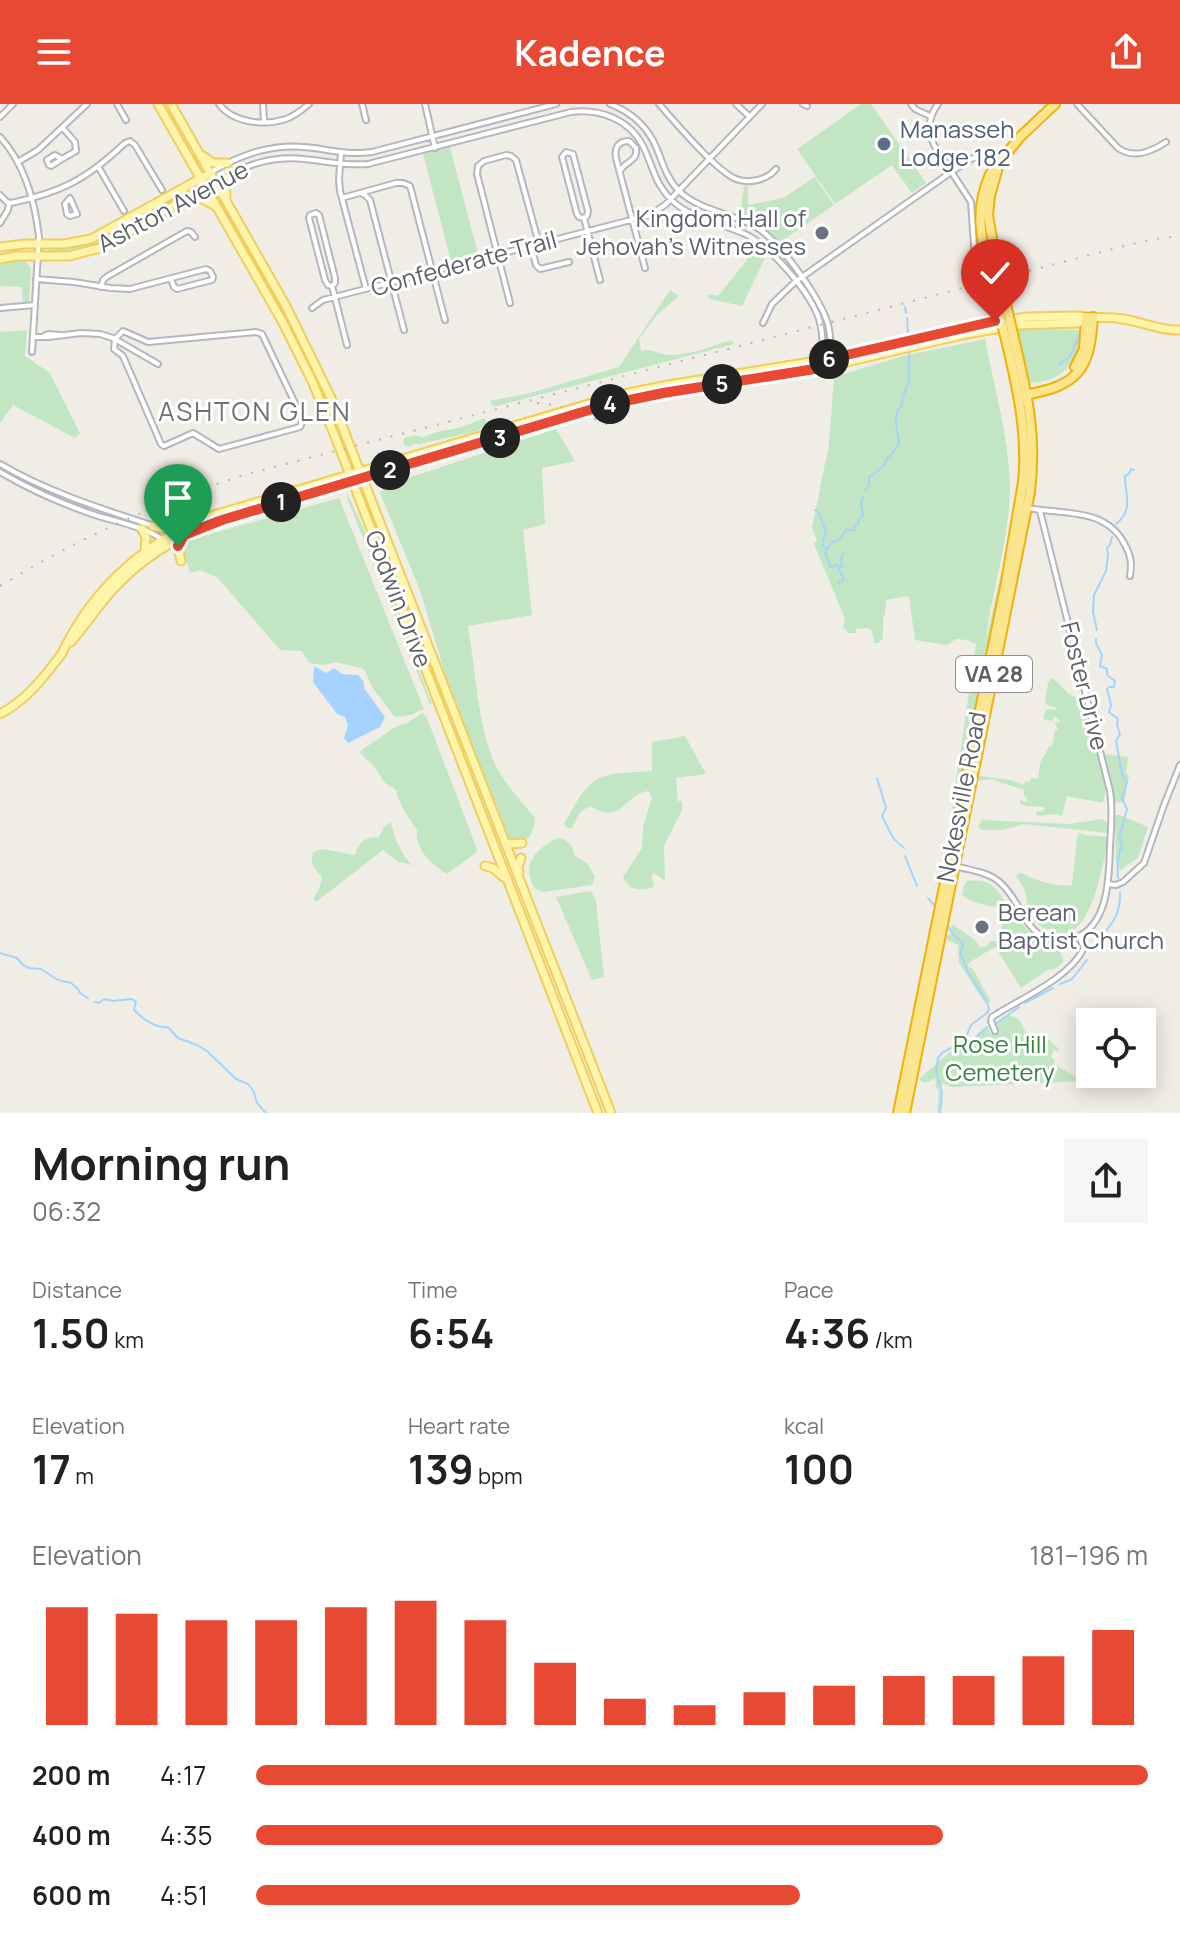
<!DOCTYPE html>
<meta charset="utf-8">
<style>
:root{--surface:#fff;--page:#f6f6f6;--text:#202124;--muted:#757577;--accent:#e74933}
body{margin:0;font-family:Manrope,sans-serif;background:var(--page);color:var(--text);height:100vh;display:flex;flex-direction:column;font-size:30px;white-space:nowrap}
*{box-sizing:border-box;margin:0}
p{font-size:26px;color:var(--muted)}
.icon{flex:none;width:44px;height:44px;fill:none;stroke:currentColor;stroke-width:2;stroke-linecap:round;stroke-linejoin:round}
.map{position:relative;height:1009px;overflow:hidden}
.side{display:flex;flex-direction:column;background:var(--surface);flex:1}
.side>*{flex:none}
.controls{position:absolute;left:1076px;top:904px;display:grid;gap:16px}
.controls a{display:grid;place-items:center;width:80px;height:80px;border-radius:0px;background:var(--surface);box-shadow:0 4px 20px #0003;font-size:40px}
.pin{position:absolute;display:grid;place-items:center;width:68px;height:68px;color:#fff;margin:-82px -34px;border-radius:50% 50% 50% 0;rotate:-45deg;box-shadow:0 0 8px #0007}
.pin .icon{rotate:45deg}
.km{position:absolute;width:40px;height:40px;margin:-20px;border-radius:50%;background:#222;color:#fff;font-size:22px;line-height:40px;text-align:center}
.round{display:grid;place-items:center;flex:none;width:84px;height:84px;border-radius:0px;background:var(--page)}
.headline{display:flex;align-items:center;justify-content:space-between;height:136px;padding:0 32px}
h1{font-size:44px;font-weight:700;line-height:60px}
.stats{display:grid;grid-template-columns:repeat(3,1fr);gap:12px;height:136px;padding:8px 32px}
.stats div{display:grid;align-content:center}
.stats b{font-size:40px;font-weight:700}
.stats small{font-size:22px;font-weight:400}
.stats p{font-size:22px}
.chart{height:224px;padding:16px 32px}
.chart p{display:flex;justify-content:space-between}
.chart svg{width:100%;height:144px;margin-top:8px;stroke:var(--accent);stroke-width:6}
ul{padding:0 32px;list-style:none;font-size:26px}
li{display:grid;grid-template-columns:128px 96px 1fr;align-items:center;height:60px}
li i{height:20px;border-radius:10px;background:var(--accent)}
header{display:flex;justify-content:space-between;align-items:center;height:104px;padding:0 32px;background:var(--accent);color:#fff;font-size:36px;font-weight:700}
.map>svg:first-child{display:block}
</style>
<header><svg class="icon" aria-label="menu" viewBox="0 0 24 24"><path d="M4 6h16M4 12h16M4 18h16"/></svg>Kadence<svg class="icon" aria-label="share" viewBox="0 0 24 24"><path d="M12 15V3M7 8l5-5 5 5M5 13v7h14v-7"/></svg></header>
<div class="map">
<svg width="1180" height="1009" viewBox="0 0 1180 1009">
<rect width="100%" height="100%" fill="#efede5"/>
<path fill="#c2e6c4" d="M861,0H871L926,79L912,89L892,61L835,100L797,45Z
M450,43L478,150L451,157L423,50Z
M815,73L834,101L779,139L759,122L740,112L744,82H748V101L783,94Z
M195,81H198L190,88C151,110 89,162 43,147L77,142L100,133Z
M211,85L215,88L272,181L322,279L355,363L354,365L349,359L339,332L211,88Z
M755,146L765,154L742,202L709,195L708,192L709,190L718,192Z
M18,156L26,158L31,164L29,198H23L22,183L0,182V159Z
M670,186L679,192L656,212L639,235L641,247C653,244 661,252 673,251C692,250 713,242 731,236L734,240L497,302H493L490,297L530,289L619,263Z
M1016,225L1078,226L1082,231C1078,260 1060,278 1031,279L1027,274Z
M27,226L25,252L50,269L80,329L75,334L13,301L0,319V228Z
M985,235C994,283 1009,333 1010,382C1010,436 991,488 985,541L1001,469L1004,468L957,696L951,712L976,540L967,536L956,535L947,541L915,536L909,492L886,496L885,510L883,513V534L878,539H874L872,527L868,524L856,525V529H848L843,523L845,515L814,440L817,436L812,424L829,340L834,273L903,252Z
M483,314L487,317L484,323L474,328L420,340H413L409,343L404,341L403,335C409,332 417,330 423,334C434,327 445,327 457,324C466,322 475,318 483,314Z
M556,325L575,357L542,364L545,420L523,426L532,511L468,522C475,563 478,621 494,658C503,679 521,696 535,714C533,731 530,738 511,738L447,577L420,486L380,389L384,382Z
M348,391L363,423L432,600L430,601L428,595L347,394Z
M339,394L424,605L411,611L395,613L372,583L364,565L336,558L324,561L310,559L301,547L280,546L217,473L200,466L190,469L183,446L189,436Z
M1051,575H1054L1069,590L1085,597L1104,676L1106,684L1103,699C1091,696 1078,695 1067,692L1062,712C1050,708 1045,713 1036,711L1037,707L1041,708L1045,705L1044,703L1025,702L1020,699V696L1025,698L1028,696L1024,691V686L999,678L994,675L977,677L979,672L1010,676L1023,681L1026,677L1030,678L1031,674L1038,675L1040,659L1049,643L1052,642L1055,626H1058L1055,619L1061,618L1054,612L1053,617L1043,615L1046,605L1056,606V604L1045,600L1048,579Z
M422,609L427,614L477,745V748L447,770C431,760 415,746 417,726C408,712 399,702 396,686L385,679L373,661L359,648L395,623L409,618Z
M685,632L706,670L676,674L678,697H682V706L664,742L665,777L654,769L651,772L654,780L652,784C639,787 629,786 623,773L642,744L643,723L652,693L649,687C623,690 623,722 590,702L580,708L572,724H567L564,720C572,706 581,687 594,677C609,667 635,669 652,667V638Z
M1105,650L1128,653L1126,670L1129,671L1124,699L1114,698Z
M1115,711H1120L1148,723L1138,754L1120,766L1116,760Z
M1103,715L1108,719V729L1024,720L1003,726H982L978,723L982,716L1068,720Z
M391,718C394,733 401,750 412,761L398,758L383,746L316,798L313,795L319,785L322,773C314,764 310,761 313,748L322,745L355,751C359,737 366,733 379,733L384,723Z
M1079,729L1085,731L1108,733V739C1101,763 1091,845 1051,827C1046,825 1039,822 1035,818C1025,807 1029,795 1023,783C1022,781 1017,774 1016,773L1017,770L1022,769C1032,776 1060,784 1072,781L1077,734Z
M558,734C568,735 573,743 575,752L588,760L595,773L592,781L543,788L535,785C520,761 536,744 558,734Z
M967,777C987,775 994,780 1004,796L1009,798C1023,821 1029,837 1058,843L1064,857L1057,864L1046,867L1021,884L996,844H993L970,858L967,862L973,865L991,898L985,899L959,859L958,841L947,836L946,833L951,829L952,820L975,836L980,843H986L991,837H996L1001,834V825L1006,806L1005,804C990,803 974,800 962,791L964,782Z
M591,787L596,797L604,873L592,876L556,793Z
M1009,911L1019,915L1026,929C1043,928 1047,934 1059,945L1058,948L1054,945L1051,953L1055,956L1054,960L1082,977L952,983L943,979L940,983L943,1000L940,1009H937L939,987L936,984L935,974C928,978 925,981 919,975L952,946L966,941L980,928L988,923L990,930L997,926V921Z"/>
<path fill="#a6d3fe" d="M314,562L326,569L334,564L342,570L358,571L364,578V584L385,613L380,623L348,639L344,634L348,621L345,613L337,610L313,578Z"/>
<g fill="none" stroke-linecap="round" stroke-linejoin="round">
<path stroke="#a6d3fe" stroke-width="2" d="M905,203L906,209
M907,214L908,229
M1059,261L1070,252L1079,232
M866,386L869,381V373L882,364L888,353L891,351L899,340C899,326 890,312 902,301V295L909,277V250
M815,406L818,408L826,427L822,441L827,445L832,438L839,436L846,426H855L854,422L858,420L859,415L863,412L861,399L863,393
M1116,420C1134,406 1125,391 1125,372L1129,370L1131,365L1134,366
M827,445L825,449L831,463L837,461L844,475L839,479
M839,464L843,462L840,457L843,450
M1097,526L1093,508L1094,491L1106,467L1108,450L1107,444L1110,441L1112,433
M1096,535V539L1102,551L1100,562L1107,565V571L1115,577L1114,583H1109L1107,585L1111,601L1109,608L1118,615L1117,621L1120,630L1116,637L1122,670L1127,678L1122,694L1127,705L1119,734L1122,742C1118,750 1117,765 1118,774
M877,674L886,704L882,712C884,716 893,735 896,737C898,740 902,741 904,744
M905,752L917,782
M928,794L934,801
M1096,840C1110,821 1121,813 1120,788
M0,849L17,854L23,861L29,864L41,865L58,876L71,879L78,885L80,889L88,894
M1060,880L1072,875L1087,856
M95,898L99,899L104,895L113,897L132,895L136,898L134,906C143,915 155,925 168,923L178,934L197,941L207,947L236,975L248,980L254,988L257,999L266,1009
M1025,899L1053,884
M997,919L1019,903
M966,937L973,936L987,923
M940,1009L942,988L936,967L938,954L943,948L964,938L971,921L987,909L989,905L987,898L968,868L960,849L963,842L962,838L954,832L949,823"/>
<g stroke="#b5b7bc" stroke-width="8">
<path id="minor" d="M117,0L126,16
M219,0C233,19 264,22 286,15C295,12 302,6 309,0
M263,0L264,17
M362,0L366,16
M425,0L435,44
M610,0C631,8 648,23 657,45C663,60 667,75 679,87C700,107 732,109 756,123C780,137 820,194 828,220C831,232 831,244 829,256
M659,0C675,18 716,67 736,75C749,80 767,76 776,65
M736,0L749,12
M803,0L807,2
M911,0L915,5L930,12
M938,0C928,13 927,26 934,41L971,98L975,155L979,171
M1077,0L1118,44C1134,55 1151,48 1166,38
M0,13L13,0
M62,23L75,38L76,47L62,55L55,51L47,56L49,61L51,62L62,55
M0,33C24,59 35,98 39,133L32,248
M566,48L573,50L588,107L587,112L584,114L579,113L577,110L562,53Z
M341,49L339,75L340,87L366,185
M18,58L38,46L87,0
M99,64L124,107
M620,67C625,57 638,58 636,44L629,37C618,37 614,44 616,54L645,164
M211,68C244,49 276,38 314,44C334,47 351,51 372,48L556,0
M235,68C257,57 280,52 304,55C326,57 344,62 368,60L571,8C599,4 629,15 643,42C654,64 655,83 676,100C695,115 721,120 743,129C770,141 810,188 819,215C824,231 823,248 821,264
M361,89L365,91L370,96L404,226
M0,91L7,98L11,99C62,88 87,75 125,39L130,37L135,41L162,86
M70,94L77,110L70,112L67,110L65,100Z
M342,94L396,79H403L410,82L445,216
M584,114L600,176
M0,119L8,106L9,99
M531,142L536,161L540,165L569,158
M36,175L74,178L111,184L130,185L206,165L210,167L213,173L212,176L177,185L174,183L171,175
M332,182L335,179V174L319,111L316,109L310,111L309,114L325,176L328,181L332,182L347,241
M101,183L103,176L108,172L187,127L191,128L195,133
M510,199L477,70L478,62L484,57L506,51L511,52L516,56L539,140
M0,204L35,201
M312,204L323,196L650,111L665,101L762,0
M763,219L772,200L795,178L954,66C973,54 977,46 998,59
M123,227L148,238L256,228L262,230L303,316L300,323L219,345L193,329L164,342L161,340L123,252L114,245L115,235Z
M44,232L48,230L60,231
M33,233H48L81,229L100,230L113,234L158,260
M0,360C48,388 99,404 151,421
M0,368C29,385 60,399 92,410C116,418 143,422 163,436
M1028,404C1063,411 1106,403 1125,441C1131,452 1132,460 1130,472
M954,762C994,771 1000,771 1021,807C1026,816 1031,825 1040,831C1050,837 1063,838 1075,834C1109,821 1109,773 1110,742C1111,724 1113,706 1110,687L1040,407
M1108,780L1116,781L1123,778L1144,759L1164,701L1180,661
M995,927L991,917L992,913C1021,894 1069,875 1084,844L1079,832"/>
</g>
<g stroke="#f0ce5d" stroke-width="11">
<path id="major" d="M158,0L282,217L312,277L336,335L598,1009
M171,0L286,202L332,296L611,1009
M203,52L213,59H227
M226,92V77L234,68
M190,95H203L215,102
M0,143L24,140H64L91,135L205,72
M0,155L17,152H69L100,144L208,82
M153,422L166,425L179,424
M142,425L146,434L145,446
M181,457L178,442L183,433
M71,538C84,523 96,505 109,490C139,455 179,431 222,416L606,301L663,289L821,264L962,231L1017,221L1079,219L1086,214
M62,549C94,482 148,435 217,410L619,291L668,281L829,255L1004,216L1028,213L1078,212C1093,215 1108,212 1123,215C1143,218 1160,227 1180,226
M0,610C28,595 44,573 63,548
M505,738L510,740L522,739
M485,762L493,764L503,773
M519,768L518,763L521,754"/>
</g>
<g stroke="#f1b203" stroke-width="12">
<path id="highway" d="M997,162L988,111L990,92L999,60
M988,164C980,129 975,105 990,70L1020,33L1055,0
M1075,263L1084,245L1086,214
M1024,291C1077,282 1090,267 1093,213
M898,1009L1006,478L1023,378C1028,330 1017,282 1006,236
M905,1009L1030,388C1037,329 1027,290 1014,234"/>
</g>
<use href="#minor" stroke="#fff" stroke-width="4"/>
<use href="#major" stroke="#fef5ab" stroke-width="7"/>
<use href="#highway" stroke="#fce58f" stroke-width="8"/>
<path stroke="#b5b6b6" stroke-width="2" stroke-dasharray="2 10" stroke-linecap="butt" d="M537,299C566,301 584,311 611,322
M0,482C79,434 162,396 251,369L1132,140L1154,135L1180,132"/>
<g stroke="#f1b203" stroke-width="12" stroke-linecap="butt">
<path id="highway-bridge" d="M997,162L1014,234
M988,164L1006,236"/>
</g>
<use href="#highway-bridge" stroke="#fce58f" stroke-width="8"/>
</g>
<g fill="none" stroke-linecap="round" stroke-linejoin="round">
<g stroke="#fff" stroke-width="16">
<path id="route" d="M178,442L184,431L222,416L606,301L663,289L821,264L828,263L829,255L995,217"/>
</g>
<use href="#route" stroke="#e74933" stroke-width="10"/>
</g>
<circle fill="#5c6f8a" stroke="#fff" stroke-width="3" cx="884" cy="40" r="8"/>
<g fill="#6b7280" stroke="#fff" stroke-width="3">
<circle cx="822" cy="129" r="8"/>
<circle cx="982" cy="823" r="8"/>
</g>
<g text-anchor="middle" stroke-width="6" stroke-linejoin="round" paint-order="stroke">
<rect fill="#fff" stroke="#8e9093" stroke-width="2" x="956" y="552" width="76" height="36" rx="6"/>
<g font-size="22" font-weight="bold" fill="#5d6065">
<text x="994" y="578">VA 28</text>
</g>
<g font-size="24" fill="#4e5e75" stroke="#fff" text-anchor="start">
<text x="900" y="34">Manasseh<tspan x="900" dy="28">Lodge 182</tspan></text>
</g>
<g font-size="24" fill="#5d6065" stroke="#fff">
<text transform="translate(173 103) rotate(-28)" y="8">Ashton Avenue</text>
<text transform="translate(464 160) rotate(-15)" y="8">Confederate Trail</text>
<text transform="translate(398 495) rotate(69)" y="8">Godwin Drive</text>
<text transform="translate(1084 582) rotate(76)" y="8">Foster Drive</text>
<text transform="translate(962 693) rotate(-79)" y="8">Nokesville Road</text>
</g>
<g font-size="24" fill="#5b616d" stroke="#fff" text-anchor="end">
<text x="806" y="123">Kingdom Hall of<tspan x="806" dy="28">Jehovah's Witnesses</tspan></text>
<text x="998" y="817" text-anchor="start">Berean<tspan x="998" dy="28">Baptist Church</tspan></text>
</g>
<g font-size="24" fill="#36833d" stroke="#fff">
<text x="1000" y="949">Rose Hill<tspan x="1000" dy="28">Cemetery</tspan></text>
</g>
<g font-size="26" letter-spacing="2" fill="#6e7277" stroke="#fff">
<text x="255" y="317">ASHTON GLEN</text>
</g>
</g>
</svg>
<div class="controls">
<a><svg class="icon" aria-label="locate" viewBox="0 0 24 24"><circle cx="12" cy="12" r="6"/><path d="M12 2v4M12 18v4M2 12h4M18 12h4"/></svg></a>
</div>
<div class="pin" style="left:178px;top:442px;background:#1e9e55"><svg class="icon" aria-label="arrive" viewBox="0 0 24 24"><path d="M6 21V4h12l-3 4 3 4H6"/></svg></div>
<div class="pin" style="left:995px;top:217px;background:#d93025"><svg class="icon" aria-label="check" viewBox="0 0 24 24"><path d="M5 12l5 5 9-10"/></svg></div>
<b class="km" style="left:281px;top:398px">1</b>
<b class="km" style="left:390px;top:366px">2</b>
<b class="km" style="left:500px;top:334px">3</b>
<b class="km" style="left:610px;top:300px">4</b>
<b class="km" style="left:722px;top:280px">5</b>
<b class="km" style="left:829px;top:255px">6</b>
</div>
<section class="side">
<div class="headline"><div><h1>Morning run</h1><p>06:32</p></div><a class="round"><svg class="icon" aria-label="share" viewBox="0 0 24 24"><path d="M12 15V3M7 8l5-5 5 5M5 13v7h14v-7"/></svg></a></div>
<div class="stats">
<div><p>Distance</p><b>1.50<small> km</small></b></div>
<div><p>Time</p><b>6:54</b></div>
<div><p>Pace</p><b>4:36<small> /km</small></b></div>
</div>
<div class="stats">
<div><p>Elevation</p><b>17<small> m</small></b></div>
<div><p>Heart rate</p><b>139<small> bpm</small></b></div>
<div><p>kcal</p><b>100</b></div>
</div>
<div class="chart"><p><span>Elevation</span>181–196 m</p>
<svg viewBox="0 0 160 44" preserveAspectRatio="none"><path d="M5 44V8M15 44V10M25 44V12M35 44V12M45 44V8M55 44V6M65 44V12M75 44V25M85 44V36M95 44V38M105 44V34M115 44V32M125 44V29M135 44V29M145 44V23M155 44V15"/></svg>
</div>
<ul>
<li><b>200 m</b>4:17<i style="width:100%"></i></li>
<li><b>400 m</b>4:35<i style="width:77%"></i></li>
<li><b>600 m</b>4:51<i style="width:61%"></i></li>
</ul>
</section>
